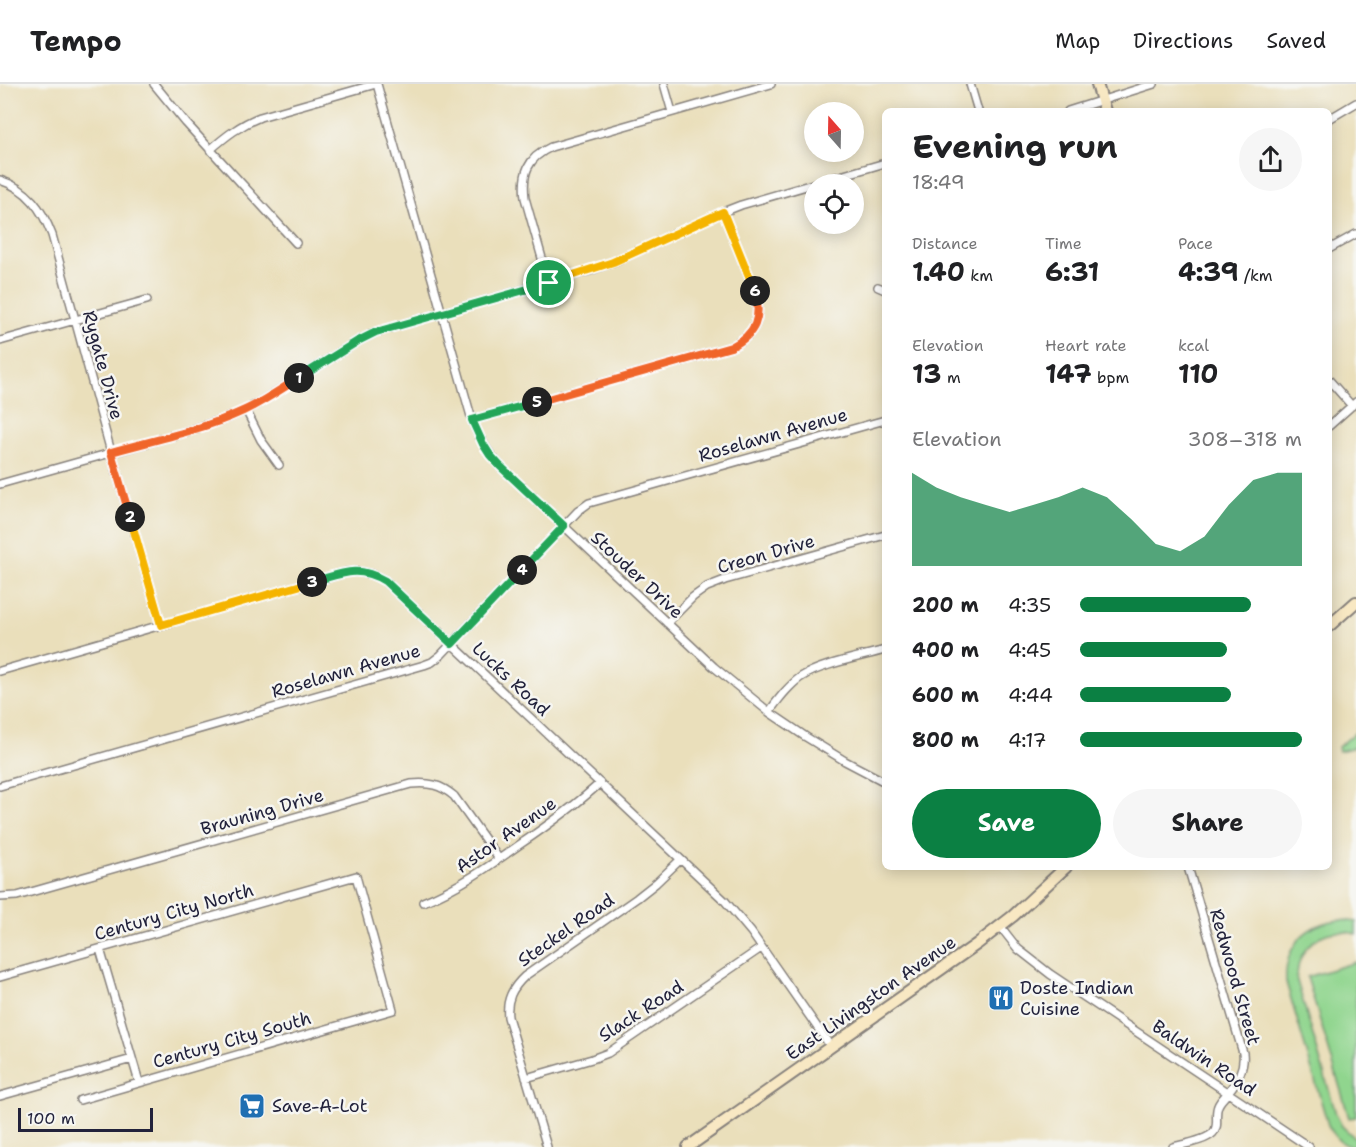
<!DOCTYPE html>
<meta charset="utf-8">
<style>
:root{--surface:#fff;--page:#f6f6f6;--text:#202124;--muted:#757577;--line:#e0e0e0;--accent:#0b8043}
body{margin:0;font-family:"Shantell Sans",sans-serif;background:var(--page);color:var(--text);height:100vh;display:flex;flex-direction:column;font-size:22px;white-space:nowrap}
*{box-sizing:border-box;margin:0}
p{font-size:20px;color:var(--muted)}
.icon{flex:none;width:33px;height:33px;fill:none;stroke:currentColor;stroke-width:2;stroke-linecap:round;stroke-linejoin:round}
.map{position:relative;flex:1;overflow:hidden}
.sheet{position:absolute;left:882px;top:24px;width:450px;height:762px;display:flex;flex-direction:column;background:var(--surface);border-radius:9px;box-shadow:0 3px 15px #0003}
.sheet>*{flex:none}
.needle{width:39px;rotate:340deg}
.buttons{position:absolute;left:804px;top:18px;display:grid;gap:12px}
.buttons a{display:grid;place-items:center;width:60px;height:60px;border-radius:50%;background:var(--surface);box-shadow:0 3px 15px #0003;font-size:30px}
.scale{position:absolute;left:18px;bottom:15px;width:135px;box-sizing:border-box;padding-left:6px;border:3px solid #22223b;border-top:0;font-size:16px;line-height:21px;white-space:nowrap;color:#22223b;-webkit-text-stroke:4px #f6f6f2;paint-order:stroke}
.pin{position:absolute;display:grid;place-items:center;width:51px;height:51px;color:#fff;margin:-26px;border:3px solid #fff;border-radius:50%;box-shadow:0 2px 6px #0007}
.km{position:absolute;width:30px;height:30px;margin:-15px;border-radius:50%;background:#222;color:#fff;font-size:16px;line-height:30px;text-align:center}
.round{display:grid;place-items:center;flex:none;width:63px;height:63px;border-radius:32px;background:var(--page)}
.overview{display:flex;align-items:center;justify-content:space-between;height:102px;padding:0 30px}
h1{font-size:33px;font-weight:700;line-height:45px}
.metrics{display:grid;grid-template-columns:repeat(3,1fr);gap:9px;height:102px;padding:6px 30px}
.metrics div{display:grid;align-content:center}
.metrics b{font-size:26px;font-weight:700}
.metrics small{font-size:16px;font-weight:400}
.metrics p{font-size:16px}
.chart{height:168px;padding:12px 30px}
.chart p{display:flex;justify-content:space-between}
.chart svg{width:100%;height:108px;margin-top:6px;fill:var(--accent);opacity:.7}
.action{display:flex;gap:12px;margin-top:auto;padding:12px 30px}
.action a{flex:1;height:69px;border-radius:36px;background:var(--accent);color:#fff;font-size:24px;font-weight:700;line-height:69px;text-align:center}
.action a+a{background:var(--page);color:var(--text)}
ul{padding:0 30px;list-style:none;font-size:20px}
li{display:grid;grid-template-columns:96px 72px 1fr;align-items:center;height:45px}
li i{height:15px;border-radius:8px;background:var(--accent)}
header{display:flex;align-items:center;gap:36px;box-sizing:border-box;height:84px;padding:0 30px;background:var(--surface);border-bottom:2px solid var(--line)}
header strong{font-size:28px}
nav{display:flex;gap:33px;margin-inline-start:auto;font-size:21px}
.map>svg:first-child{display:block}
</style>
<header>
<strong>Tempo</strong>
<nav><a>Map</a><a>Directions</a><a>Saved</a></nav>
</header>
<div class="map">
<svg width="1356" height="1063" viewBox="0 0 1356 1063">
<rect width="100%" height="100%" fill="#f6f6f2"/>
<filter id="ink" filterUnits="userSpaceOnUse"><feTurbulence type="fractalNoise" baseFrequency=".0167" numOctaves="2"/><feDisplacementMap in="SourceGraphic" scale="12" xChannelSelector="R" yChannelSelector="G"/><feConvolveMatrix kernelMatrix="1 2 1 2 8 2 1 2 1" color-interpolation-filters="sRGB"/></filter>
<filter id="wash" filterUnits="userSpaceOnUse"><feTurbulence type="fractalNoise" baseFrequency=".008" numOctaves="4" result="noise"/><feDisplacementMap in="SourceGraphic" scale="24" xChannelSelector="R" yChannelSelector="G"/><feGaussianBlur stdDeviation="1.35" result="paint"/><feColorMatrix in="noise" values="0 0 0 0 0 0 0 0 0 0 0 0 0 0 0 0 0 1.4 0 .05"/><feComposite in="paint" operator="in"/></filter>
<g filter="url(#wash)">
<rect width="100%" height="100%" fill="#eadfbb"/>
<path fill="#90d58e" stroke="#597c64" stroke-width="1.5" d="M1356,648V663L1339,667L1338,663Z
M1342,836L1356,838V850C1323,841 1296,862 1297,897L1336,1030L1342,1042L1356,1055V1063C1341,1063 1335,1053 1328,1041L1286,898C1284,862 1306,838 1342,836Z
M1356,878V1033L1349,1034L1307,893Z"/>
</g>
<g filter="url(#ink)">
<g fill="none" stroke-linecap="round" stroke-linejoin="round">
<g stroke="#86807b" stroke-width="10">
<path id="street" d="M154,0L186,39L296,159
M377,0L472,336C479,354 487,368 500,382L714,583L769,628L806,653L845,677L885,698
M664,0L672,28
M970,0L978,27
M1068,27L1154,0
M1329,35L1356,19
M210,66C226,52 240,41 260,33L376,0
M0,96C28,105 42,125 52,151L111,368L161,541
M1329,165L1356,150
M549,199L525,114C522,90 527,74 551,63L771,0
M878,203L885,206
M0,257L147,216
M1329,296L1352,322
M246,326L261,356L279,381
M472,336L731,263C756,250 762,235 755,208L723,128
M1329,342L1356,318
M0,400L182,349L230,333L246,326L268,313L358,257L376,248L589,187L613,178L723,128L741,121L885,79
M667,539L693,513L707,503L725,496L885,451
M0,587L347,488C362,487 372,489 385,497L725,817L751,848L831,963
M769,628C778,616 788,602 801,593C821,580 861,573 885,566
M0,702L424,581L432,578L441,571L578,427L589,419L885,336
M0,813L17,812L411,700C429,698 441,701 454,712L499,775
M423,818C458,804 488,783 519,761C547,742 574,723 600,699
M1000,842L1018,865L1050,890L1309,1063
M100,865L139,998
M0,893L356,792L393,926L80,1016
M526,994L592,975L608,969L761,864
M0,1012L132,975
M547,1063L508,933C506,916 512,904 525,892L637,814L656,799L680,776
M1173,1063C1184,1060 1205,1057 1213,1049C1220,1042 1214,1031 1218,1022C1220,1016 1225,1013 1229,1007C1238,996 1245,984 1243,969L1188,783"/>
</g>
<g stroke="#86807b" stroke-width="14">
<path id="secondary" d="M1097,0L1105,27
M1329,542L1356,518
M688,1063L977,860L1013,832L1066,783"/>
</g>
<use href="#street" stroke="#fff" stroke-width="7"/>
<use href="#secondary" stroke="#f8e8c3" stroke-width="10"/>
</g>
</g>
<g fill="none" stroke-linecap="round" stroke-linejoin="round" filter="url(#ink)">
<g stroke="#fff" stroke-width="12">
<path id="split-1" d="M299,294L358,257L376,248L549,199"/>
</g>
<g stroke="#fff" stroke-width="12">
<path id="split-2" d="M130,433L111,368C155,356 202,346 243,327C263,318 281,305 299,294"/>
</g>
<g stroke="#fff" stroke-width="12">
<path id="split-3" d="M130,433L161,541L312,498"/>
</g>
<g stroke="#fff" stroke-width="12">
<path id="split-4" d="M312,498C341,490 357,480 385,497L452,560L522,486"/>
</g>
<g stroke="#fff" stroke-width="12">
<path id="split-5" d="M522,486L564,442L500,382L490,371L483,360L472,336L537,318"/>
</g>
<g stroke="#fff" stroke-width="12">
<path id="split-6" d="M537,318L731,263C756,250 762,234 755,207"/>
</g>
<g stroke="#fff" stroke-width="12">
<path id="split-7" d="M549,199L613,178L723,128L755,207"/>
</g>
<use href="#split-1" stroke="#22a559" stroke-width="8"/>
<use href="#split-2" stroke="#f0652b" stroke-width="8"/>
<use href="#split-3" stroke="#f5b400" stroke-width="8"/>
<use href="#split-4" stroke="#22a559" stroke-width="8"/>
<use href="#split-5" stroke="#22a559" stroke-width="8"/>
<use href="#split-6" stroke="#f0652b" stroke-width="8"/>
<use href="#split-7" stroke="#f5b400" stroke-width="8"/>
</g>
<defs>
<g id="restaurant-square" transform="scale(1.35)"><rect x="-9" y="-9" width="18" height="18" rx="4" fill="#1f6fb2" stroke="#f6f6f2"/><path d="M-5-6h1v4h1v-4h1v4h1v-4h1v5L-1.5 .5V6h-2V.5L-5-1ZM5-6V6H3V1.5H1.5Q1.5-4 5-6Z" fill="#fff"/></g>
<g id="supermarket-square" transform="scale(1.35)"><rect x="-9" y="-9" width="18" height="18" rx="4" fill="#1f6fb2" stroke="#f6f6f2"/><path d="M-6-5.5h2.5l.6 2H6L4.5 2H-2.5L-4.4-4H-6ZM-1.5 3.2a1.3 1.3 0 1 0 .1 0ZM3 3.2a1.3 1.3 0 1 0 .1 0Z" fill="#fff"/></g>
</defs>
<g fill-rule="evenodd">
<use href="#restaurant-square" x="1001" y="914"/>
<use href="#supermarket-square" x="252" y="1022"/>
</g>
<g text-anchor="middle" stroke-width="5" stroke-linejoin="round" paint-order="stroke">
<g font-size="18" fill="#22223b" stroke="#f6f6f2">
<text transform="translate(103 281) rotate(75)" y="6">Rygate Drive</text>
<text transform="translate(773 351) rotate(-16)" y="6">Roselawn Avenue</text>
<text transform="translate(766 470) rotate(-16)" y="6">Creon Drive</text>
<text transform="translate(637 491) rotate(43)" y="6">Stouder Drive</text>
<text transform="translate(346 587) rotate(-16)" y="6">Roselawn Avenue</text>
<text transform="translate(511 595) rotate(43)" y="6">Lucks Road</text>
<text transform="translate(262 728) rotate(-16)" y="6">Brauning Drive</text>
<text transform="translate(506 751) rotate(-35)" y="6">Astor Avenue</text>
<text transform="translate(174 828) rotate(-16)" y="6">Century City North</text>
<text transform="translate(566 846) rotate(-35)" y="6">Steckel Road</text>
<text transform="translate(1235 893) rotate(74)" y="6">Redwood Street</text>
<text transform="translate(871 914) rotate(-35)" y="6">East Livingston Avenue</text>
<text transform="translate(641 927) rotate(-33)" y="6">Slack Road</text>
<text transform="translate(232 956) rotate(-16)" y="6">Century City South</text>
<text transform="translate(1204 974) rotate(34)" y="6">Baldwin Road</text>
</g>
<g font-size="18" fill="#22223b" stroke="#f6f6f2" text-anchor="start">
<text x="1020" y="910">Doste Indian<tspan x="1020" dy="21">Cuisine</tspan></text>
<text x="272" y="1028">Save-A-Lot</text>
</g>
</g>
</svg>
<div class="buttons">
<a><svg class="needle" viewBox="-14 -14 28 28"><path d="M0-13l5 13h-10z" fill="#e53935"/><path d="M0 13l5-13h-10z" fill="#757577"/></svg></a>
<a><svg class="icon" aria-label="locate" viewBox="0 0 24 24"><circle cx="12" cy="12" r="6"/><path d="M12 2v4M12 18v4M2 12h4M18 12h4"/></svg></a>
</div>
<div class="scale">100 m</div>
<div class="pin" style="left:549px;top:199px;background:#1e9e55"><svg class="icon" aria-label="arrive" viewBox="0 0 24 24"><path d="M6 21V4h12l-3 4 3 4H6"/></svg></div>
<b class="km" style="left:299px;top:294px">1</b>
<b class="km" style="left:130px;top:433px">2</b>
<b class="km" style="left:312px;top:498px">3</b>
<b class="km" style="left:522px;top:486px">4</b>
<b class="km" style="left:537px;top:318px">5</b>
<b class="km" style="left:755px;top:207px">6</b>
<section class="sheet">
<div class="overview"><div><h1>Evening run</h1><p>18:49</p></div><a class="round"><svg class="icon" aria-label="share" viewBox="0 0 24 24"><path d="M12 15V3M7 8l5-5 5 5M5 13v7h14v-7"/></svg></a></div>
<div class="metrics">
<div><p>Distance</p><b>1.40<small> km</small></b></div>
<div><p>Time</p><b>6:31</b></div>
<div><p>Pace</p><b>4:39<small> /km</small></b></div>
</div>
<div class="metrics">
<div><p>Elevation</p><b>13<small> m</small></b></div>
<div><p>Heart rate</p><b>147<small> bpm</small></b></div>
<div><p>kcal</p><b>110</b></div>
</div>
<div class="chart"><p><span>Elevation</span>308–318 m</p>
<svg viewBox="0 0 160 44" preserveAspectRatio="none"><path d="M0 44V6L10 12L20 16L30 19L40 22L50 19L60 16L70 12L80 16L90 25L100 35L110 38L120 32L130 19L140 9L150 6L160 6V44z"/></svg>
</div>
<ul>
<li><b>200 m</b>4:35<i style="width:77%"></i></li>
<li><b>400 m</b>4:45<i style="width:66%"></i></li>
<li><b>600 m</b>4:44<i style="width:68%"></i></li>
<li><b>800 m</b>4:17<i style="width:100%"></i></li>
</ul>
<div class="action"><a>Save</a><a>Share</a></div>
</section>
</div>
